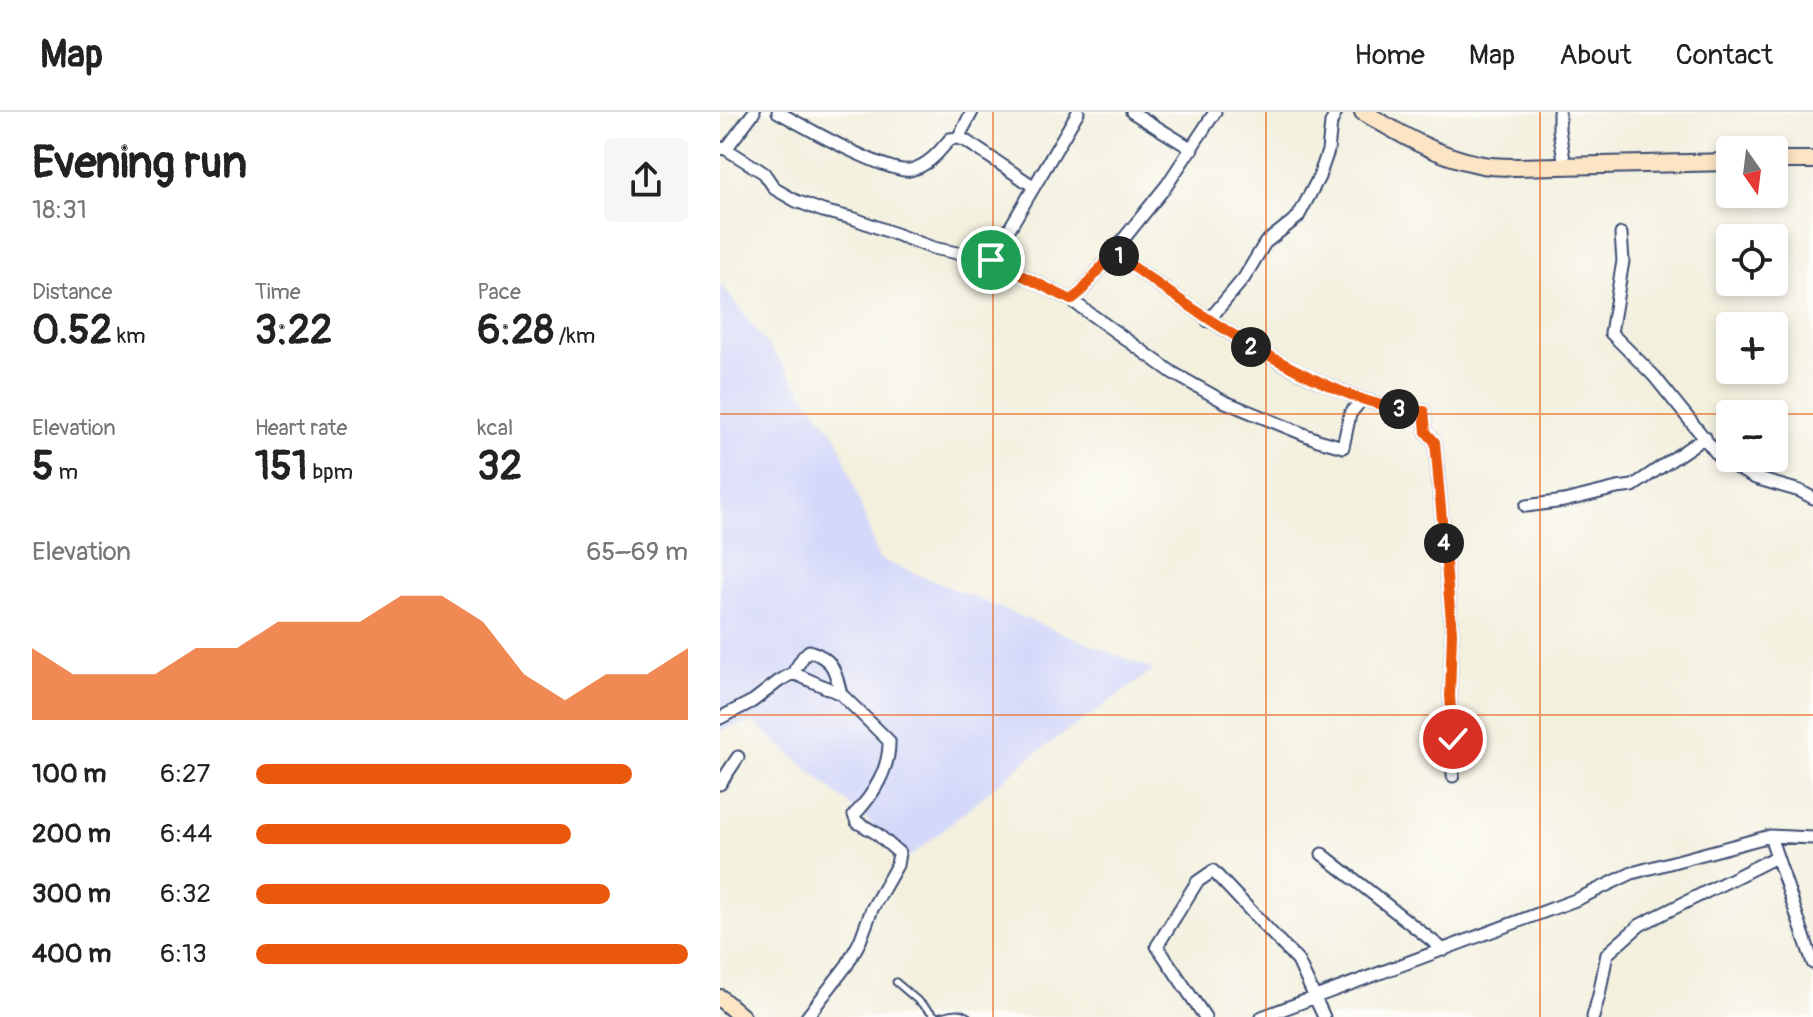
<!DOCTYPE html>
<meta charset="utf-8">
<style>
:root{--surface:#fff;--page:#f6f6f6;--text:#222;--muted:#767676;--line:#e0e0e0;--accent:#ea580c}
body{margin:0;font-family:Pangolin,sans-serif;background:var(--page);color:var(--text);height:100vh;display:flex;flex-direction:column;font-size:30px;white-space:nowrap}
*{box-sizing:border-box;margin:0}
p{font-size:26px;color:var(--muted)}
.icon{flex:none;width:44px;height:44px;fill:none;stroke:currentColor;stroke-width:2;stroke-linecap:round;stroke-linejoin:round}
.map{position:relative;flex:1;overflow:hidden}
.sheet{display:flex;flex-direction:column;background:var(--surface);width:720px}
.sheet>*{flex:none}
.needle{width:52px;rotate:166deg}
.fabs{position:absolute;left:996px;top:24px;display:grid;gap:16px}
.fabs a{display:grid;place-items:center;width:72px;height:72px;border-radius:8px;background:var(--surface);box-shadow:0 4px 12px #0003;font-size:40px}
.pin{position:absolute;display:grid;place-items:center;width:68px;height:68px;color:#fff;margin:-34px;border:4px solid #fff;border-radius:50%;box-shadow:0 2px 8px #0007}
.km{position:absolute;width:40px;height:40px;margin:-20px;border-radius:50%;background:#222;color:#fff;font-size:22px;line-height:40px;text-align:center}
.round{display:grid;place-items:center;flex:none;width:84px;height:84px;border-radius:8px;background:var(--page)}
.headline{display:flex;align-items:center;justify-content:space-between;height:136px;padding:0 32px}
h1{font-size:44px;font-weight:700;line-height:60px}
.metrics{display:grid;grid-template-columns:repeat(3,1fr);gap:12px;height:136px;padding:8px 32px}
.metrics div{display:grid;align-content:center}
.metrics b{font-size:40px;font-weight:700}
.metrics small{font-size:22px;font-weight:400}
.metrics p{font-size:22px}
.chart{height:224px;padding:16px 32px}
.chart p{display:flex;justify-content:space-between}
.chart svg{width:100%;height:144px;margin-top:8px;fill:var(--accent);opacity:.7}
ul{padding:0 32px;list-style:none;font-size:26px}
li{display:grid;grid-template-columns:128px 96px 1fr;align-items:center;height:60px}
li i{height:20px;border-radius:10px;background:var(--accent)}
header{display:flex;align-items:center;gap:48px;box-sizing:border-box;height:112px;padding:0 40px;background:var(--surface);border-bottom:2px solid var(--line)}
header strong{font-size:38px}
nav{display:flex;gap:44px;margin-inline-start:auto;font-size:28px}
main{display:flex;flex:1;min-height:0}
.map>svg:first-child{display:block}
</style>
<header>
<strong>Map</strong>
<nav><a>Home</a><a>Map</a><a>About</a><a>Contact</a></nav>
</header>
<main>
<section class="sheet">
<div class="headline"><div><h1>Evening run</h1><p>18:31</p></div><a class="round"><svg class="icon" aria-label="share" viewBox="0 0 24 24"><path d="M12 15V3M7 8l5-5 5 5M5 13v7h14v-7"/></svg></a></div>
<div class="metrics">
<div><p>Distance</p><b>0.52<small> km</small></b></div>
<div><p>Time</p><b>3:22</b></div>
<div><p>Pace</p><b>6:28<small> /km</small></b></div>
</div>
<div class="metrics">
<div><p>Elevation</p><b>5<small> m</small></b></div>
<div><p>Heart rate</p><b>151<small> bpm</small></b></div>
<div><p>kcal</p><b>32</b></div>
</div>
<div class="chart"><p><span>Elevation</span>65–69 m</p>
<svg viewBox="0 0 160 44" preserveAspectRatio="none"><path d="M0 44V22L10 30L20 30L30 30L40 22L50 22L60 14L70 14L80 14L90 6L100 6L110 14L120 30L130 38L140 30L150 30L160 22V44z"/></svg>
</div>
<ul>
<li><b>100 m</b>6:27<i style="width:87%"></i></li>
<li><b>200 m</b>6:44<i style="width:73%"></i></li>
<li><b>300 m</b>6:32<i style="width:82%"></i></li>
<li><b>400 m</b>6:13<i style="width:100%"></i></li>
</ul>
</section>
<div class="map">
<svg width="1093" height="905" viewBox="0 0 1093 905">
<rect width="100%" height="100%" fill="#fdfcf7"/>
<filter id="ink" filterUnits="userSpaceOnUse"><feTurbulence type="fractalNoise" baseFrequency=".0125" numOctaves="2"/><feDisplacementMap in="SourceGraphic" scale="16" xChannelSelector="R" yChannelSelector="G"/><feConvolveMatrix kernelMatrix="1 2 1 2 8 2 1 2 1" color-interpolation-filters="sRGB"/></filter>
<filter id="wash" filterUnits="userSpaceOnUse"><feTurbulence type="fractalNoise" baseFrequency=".006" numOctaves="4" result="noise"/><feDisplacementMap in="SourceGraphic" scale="32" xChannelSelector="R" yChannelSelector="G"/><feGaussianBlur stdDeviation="1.8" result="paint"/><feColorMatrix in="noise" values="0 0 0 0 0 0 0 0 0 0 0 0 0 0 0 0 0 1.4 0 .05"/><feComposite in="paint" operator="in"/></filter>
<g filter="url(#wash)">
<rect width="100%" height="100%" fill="#f3f0de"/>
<path fill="#d4d8f9" d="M0,170L117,325L159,447L434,558L308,647L190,745L33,610L0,619Z"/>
</g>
<g filter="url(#ink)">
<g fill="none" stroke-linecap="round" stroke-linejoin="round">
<g stroke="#3b4c71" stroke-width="9">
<path id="lane" d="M176,870L217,905
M218,905C229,902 238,898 248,905"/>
</g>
<g stroke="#3b4c71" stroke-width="15">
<path id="street" d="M58,0C81,13 168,62 190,58C208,54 219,40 230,27L238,26L252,0
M412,0L472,37
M839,0V18L845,54
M238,26L246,29L313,74
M0,36L6,37L44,61L55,77L76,89L103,99L135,107L213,136L271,148L351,188L453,261L503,289L598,328L623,335L630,302L642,287
M6,37L34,0
M901,122L903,149L891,221L934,264L1002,348L1035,366L1080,379L1093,386
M393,140C462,190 527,237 605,272C636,286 670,299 704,299L706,320L715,330L732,520L730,584L733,627V664
M271,148L358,0
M351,188L361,180L447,73L495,0
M488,209L524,166L545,131L578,105L599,65L608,39L611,11L616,0
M806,394L844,389L897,376L913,374L985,325
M73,561L83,545L89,539C114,547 115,559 121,582
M0,606L33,589L59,569L73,561L121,582L169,629C170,656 153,684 134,703L137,710L156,721L179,741L177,753L152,797L140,829L127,853L87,905
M0,672L18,645
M1050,724L1093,851
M602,742L724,838
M485,905L437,834L477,770L493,759L578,849L604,905
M542,905L858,787L912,761L1050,724L1093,726
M873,905L879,883L887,842L920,813L1056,745"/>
</g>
<g stroke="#3b4c71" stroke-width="20">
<path id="secondary" d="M643,0C680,22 715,43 758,52C770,55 784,55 796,55L1010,50
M1054,48H1093
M0,886L22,905"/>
</g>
<use href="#lane" stroke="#fff" stroke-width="5"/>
<use href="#street" stroke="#fff" stroke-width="11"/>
<use href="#secondary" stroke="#fce5c4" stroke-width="16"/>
</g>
</g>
<g fill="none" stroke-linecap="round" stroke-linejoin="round" filter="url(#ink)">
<g stroke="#fff" stroke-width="16">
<path id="route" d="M271,148L351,188L361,180L393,140C462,190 526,236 605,272C635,286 670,299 704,299L706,320L715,330L732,520L730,584L733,627"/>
</g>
<use href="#route" stroke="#ea580c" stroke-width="10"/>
</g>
<path fill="none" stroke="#e8590c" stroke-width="2" stroke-opacity="0.55" d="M273,0V905M546,0V905M820,0V905M0,302H1093M0,603H1093"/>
</svg>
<div class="fabs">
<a><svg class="needle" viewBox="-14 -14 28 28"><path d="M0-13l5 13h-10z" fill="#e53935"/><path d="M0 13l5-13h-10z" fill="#767676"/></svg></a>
<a><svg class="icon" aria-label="locate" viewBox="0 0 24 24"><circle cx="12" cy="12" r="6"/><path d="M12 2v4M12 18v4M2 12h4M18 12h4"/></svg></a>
<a>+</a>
<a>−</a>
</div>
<div class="pin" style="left:271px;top:148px;background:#1e9e55"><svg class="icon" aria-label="arrive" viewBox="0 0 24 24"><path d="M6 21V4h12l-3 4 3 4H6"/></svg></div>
<div class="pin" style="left:733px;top:627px;background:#d93025"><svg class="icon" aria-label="check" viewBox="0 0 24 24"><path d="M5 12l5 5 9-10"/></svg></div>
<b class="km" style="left:399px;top:144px">1</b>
<b class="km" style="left:531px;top:235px">2</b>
<b class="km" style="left:679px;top:297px">3</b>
<b class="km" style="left:724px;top:431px">4</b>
</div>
</main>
